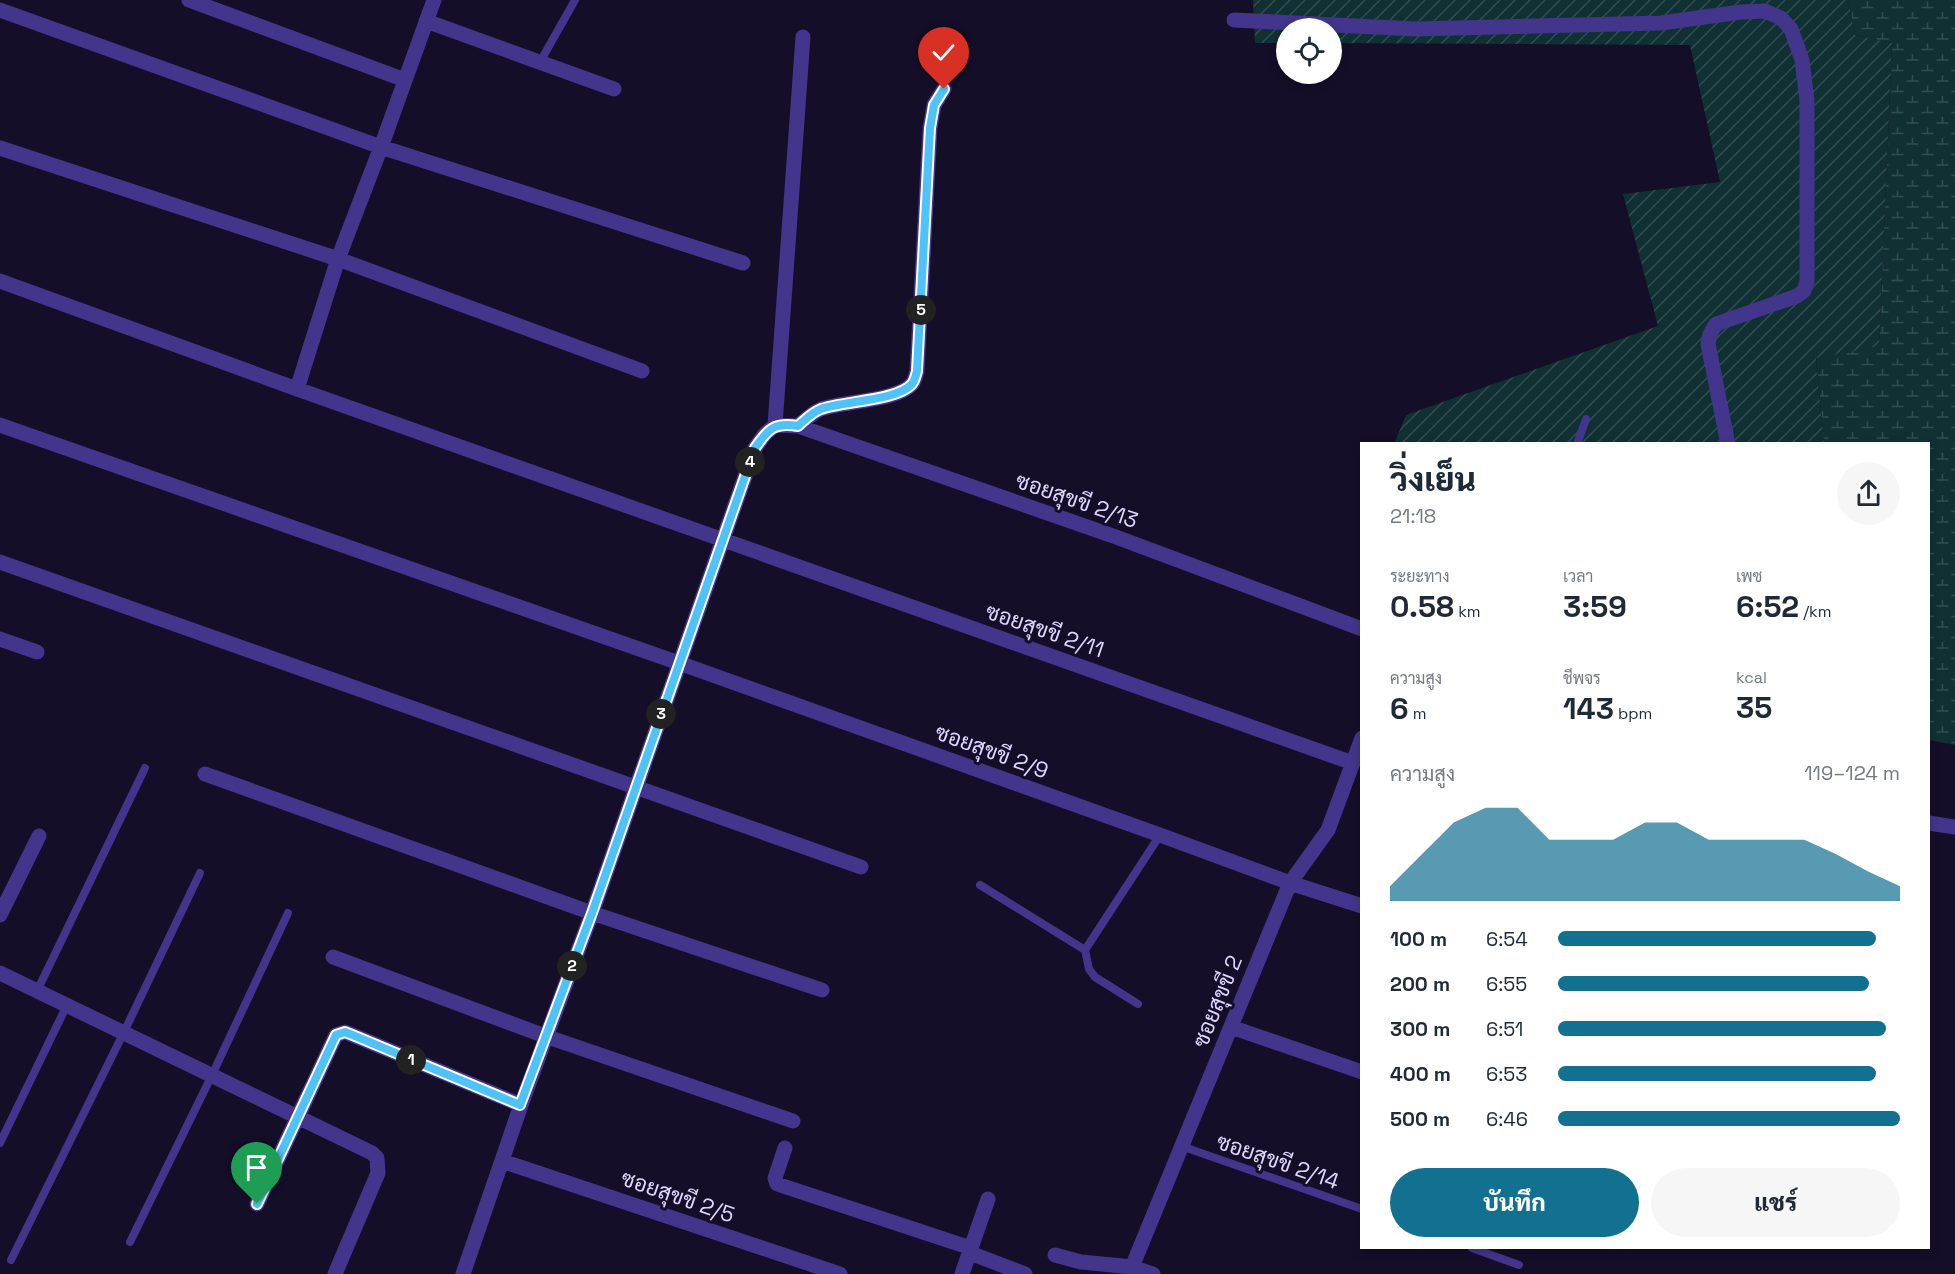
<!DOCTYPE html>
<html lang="th">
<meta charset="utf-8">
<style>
:root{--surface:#fff;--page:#f6f6f7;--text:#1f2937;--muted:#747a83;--accent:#127091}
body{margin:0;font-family:"Space Grotesk",Sarabun,sans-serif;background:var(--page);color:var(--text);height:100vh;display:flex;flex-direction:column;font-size:22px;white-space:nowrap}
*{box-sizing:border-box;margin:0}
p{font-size:20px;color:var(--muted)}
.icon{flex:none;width:33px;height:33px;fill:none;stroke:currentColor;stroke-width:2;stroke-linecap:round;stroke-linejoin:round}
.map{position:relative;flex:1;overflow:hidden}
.details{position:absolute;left:1360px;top:442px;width:570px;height:807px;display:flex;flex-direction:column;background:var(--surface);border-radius:0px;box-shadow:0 3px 9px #0003}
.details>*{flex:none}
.buttons{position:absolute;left:1276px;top:18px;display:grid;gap:12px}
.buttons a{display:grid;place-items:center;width:66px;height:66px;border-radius:50%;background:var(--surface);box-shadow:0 3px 9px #0003;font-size:30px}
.pin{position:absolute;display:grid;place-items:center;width:51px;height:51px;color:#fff;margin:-62px -26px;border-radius:50% 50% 50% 0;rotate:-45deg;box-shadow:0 0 6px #0007}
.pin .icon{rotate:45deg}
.km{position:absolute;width:30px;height:30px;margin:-15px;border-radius:50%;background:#222;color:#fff;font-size:16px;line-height:30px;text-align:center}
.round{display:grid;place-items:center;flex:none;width:63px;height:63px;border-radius:32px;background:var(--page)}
.head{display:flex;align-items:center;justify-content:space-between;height:102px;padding:0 30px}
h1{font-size:33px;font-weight:800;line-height:45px}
.stats{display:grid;grid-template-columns:repeat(3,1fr);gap:9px;height:102px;padding:6px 30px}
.stats div{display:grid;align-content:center}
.stats b{font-size:30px;font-weight:800}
.stats small{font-size:16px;font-weight:400}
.stats p{font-size:16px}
.chart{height:168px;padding:12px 30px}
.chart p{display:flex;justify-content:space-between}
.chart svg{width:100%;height:108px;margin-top:6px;fill:var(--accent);opacity:.7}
.action{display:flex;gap:12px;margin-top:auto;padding:12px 30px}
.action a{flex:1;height:69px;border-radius:36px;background:var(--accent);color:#fff;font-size:24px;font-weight:800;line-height:69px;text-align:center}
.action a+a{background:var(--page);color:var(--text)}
ul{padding:0 30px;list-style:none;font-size:20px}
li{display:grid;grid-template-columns:96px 72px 1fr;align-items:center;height:45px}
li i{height:15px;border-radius:8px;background:var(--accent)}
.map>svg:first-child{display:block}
</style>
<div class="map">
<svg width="1955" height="1274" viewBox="0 0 1955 1274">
<defs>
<pattern id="wetland-marsh" width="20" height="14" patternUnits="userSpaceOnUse" patternTransform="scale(1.5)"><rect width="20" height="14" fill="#103033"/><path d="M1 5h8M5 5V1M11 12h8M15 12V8" fill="none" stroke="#324d52"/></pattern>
<pattern id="garden-furrows" width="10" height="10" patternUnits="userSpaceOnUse" patternTransform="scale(1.5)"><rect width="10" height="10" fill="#103033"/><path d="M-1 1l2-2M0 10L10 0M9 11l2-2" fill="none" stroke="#324d52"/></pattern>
</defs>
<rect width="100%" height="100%" fill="#150e28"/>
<path fill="url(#wetland-marsh)" d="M1848,0H1955V745L1929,740V444H1824L1816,357L1879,346L1892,43L1855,35Z"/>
<path fill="url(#garden-furrows)" d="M1253,0H1848L1855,35L1892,43L1879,346L1816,358L1824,444H1394L1406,415L1658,326L1623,194L1720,182L1690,45L1332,43V28H1287V43H1255Z"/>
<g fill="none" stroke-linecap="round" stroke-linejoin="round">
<path stroke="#43358b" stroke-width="8" d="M540,62L575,0
M1577,444L1586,419
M980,885L1085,950L1160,835
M1085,950L1089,969L1095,977L1138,1004
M37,991L145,768
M0,1143L67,1005
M1181,1146L1362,1209
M130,1242L212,1075L288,913
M1472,1248L1519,1265
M11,1260L124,1032L200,873"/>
<path stroke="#43358b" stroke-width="15" d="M189,0L405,80
M0,10L381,147L743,263
M1234,20L1416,29L1661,23L1741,12L1765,11L1781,18L1791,29L1802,60L1807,101V281L1804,291L1797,296L1716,324L1710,334L1708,344L1728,444
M426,21L614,89
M0,148L338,259L642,371
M0,281L297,389L1353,763
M297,389L338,259L381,147L434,0
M0,425L679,663L1160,835L1290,883L1362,906
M775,425L798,426L1116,537L1362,629
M798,426C805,420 812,413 821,409C843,401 897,401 912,384C915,380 916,375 917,371L930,128L934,105L944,89
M0,562L861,867
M0,639L37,652
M205,774L592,913L822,990
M1929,823L1955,827
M0,915L39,836
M333,957L545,1036L793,1121
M0,973L372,1153L377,1158L378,1173L335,1274
M1231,1027L1362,1072
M785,1148L775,1178L777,1184L971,1248
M502,1161L840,1274
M257,1204L336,1035L345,1032L355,1036L521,1105
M970,1253L1025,1274
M1055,1255L1081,1262L1132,1267L1129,1274
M463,1274L521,1105L592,913L755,448L764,435L775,425L803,37
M962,1274L988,1199
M1153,1274L1132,1267L1290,883L1328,830L1362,738"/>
</g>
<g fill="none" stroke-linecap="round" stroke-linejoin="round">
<g stroke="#fff" stroke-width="12">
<path id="route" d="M257,1204L336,1035L345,1032L355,1036L520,1105L592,913L755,448C768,429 774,422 798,426C805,420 811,413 821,409C843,401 897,401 912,384C915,380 916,375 917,371L930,128L934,105L944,89"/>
</g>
<use href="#route" stroke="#4fc3f7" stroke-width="8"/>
</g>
<g text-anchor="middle" stroke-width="6" stroke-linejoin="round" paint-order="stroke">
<g font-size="22" fill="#dfd5ff" stroke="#150e28">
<text transform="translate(1077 500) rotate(19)" y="8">ซอยสุขขี 2/13</text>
<text transform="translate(1045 630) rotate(19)" y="8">ซอยสุขขี 2/11</text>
<text transform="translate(992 751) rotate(20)" y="8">ซอยสุขขี 2/9</text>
<text transform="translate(1217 1001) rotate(-68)" y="8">ซอยสุขขี 2</text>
<text transform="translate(1278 1161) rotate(19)" y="8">ซอยสุขขี 2/14</text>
<text transform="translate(678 1196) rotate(19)" y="8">ซอยสุขขี 2/5</text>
</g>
</g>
</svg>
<div class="buttons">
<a><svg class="icon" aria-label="locate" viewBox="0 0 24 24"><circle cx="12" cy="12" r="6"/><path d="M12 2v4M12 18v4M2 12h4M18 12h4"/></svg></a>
</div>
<div class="pin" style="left:257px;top:1204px;background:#1e9e55"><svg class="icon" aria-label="arrive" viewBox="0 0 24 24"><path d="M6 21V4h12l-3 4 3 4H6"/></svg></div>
<div class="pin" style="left:944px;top:89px;background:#d93025"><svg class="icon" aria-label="check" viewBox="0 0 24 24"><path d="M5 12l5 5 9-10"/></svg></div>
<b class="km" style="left:411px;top:1060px">1</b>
<b class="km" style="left:572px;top:966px">2</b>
<b class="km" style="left:661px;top:714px">3</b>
<b class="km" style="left:750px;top:462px">4</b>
<b class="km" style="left:921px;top:310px">5</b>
<section class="details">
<div class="head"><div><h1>วิ่งเย็น</h1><p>21:18</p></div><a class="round"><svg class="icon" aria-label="share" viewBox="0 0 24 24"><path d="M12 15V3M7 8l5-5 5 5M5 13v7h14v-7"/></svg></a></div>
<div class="stats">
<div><p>ระยะทาง</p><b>0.58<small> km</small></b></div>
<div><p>เวลา</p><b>3:59</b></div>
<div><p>เพซ</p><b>6:52<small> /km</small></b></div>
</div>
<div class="stats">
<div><p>ความสูง</p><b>6<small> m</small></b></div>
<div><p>ชีพจร</p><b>143<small> bpm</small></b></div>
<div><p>kcal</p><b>35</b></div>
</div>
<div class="chart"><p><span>ความสูง</span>119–124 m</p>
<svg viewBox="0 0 160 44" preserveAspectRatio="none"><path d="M0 44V38L10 25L20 12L30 6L40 6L50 19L60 19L70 19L80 12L90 12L100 19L110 19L120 19L130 19L140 25L150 32L160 38V44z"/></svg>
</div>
<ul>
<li><b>100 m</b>6:54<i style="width:93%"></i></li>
<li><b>200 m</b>6:55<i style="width:91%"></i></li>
<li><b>300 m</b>6:51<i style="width:96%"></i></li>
<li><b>400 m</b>6:53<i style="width:93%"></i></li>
<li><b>500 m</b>6:46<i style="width:100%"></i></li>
</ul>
<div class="action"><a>บันทึก</a><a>แชร์</a></div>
</section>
</div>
